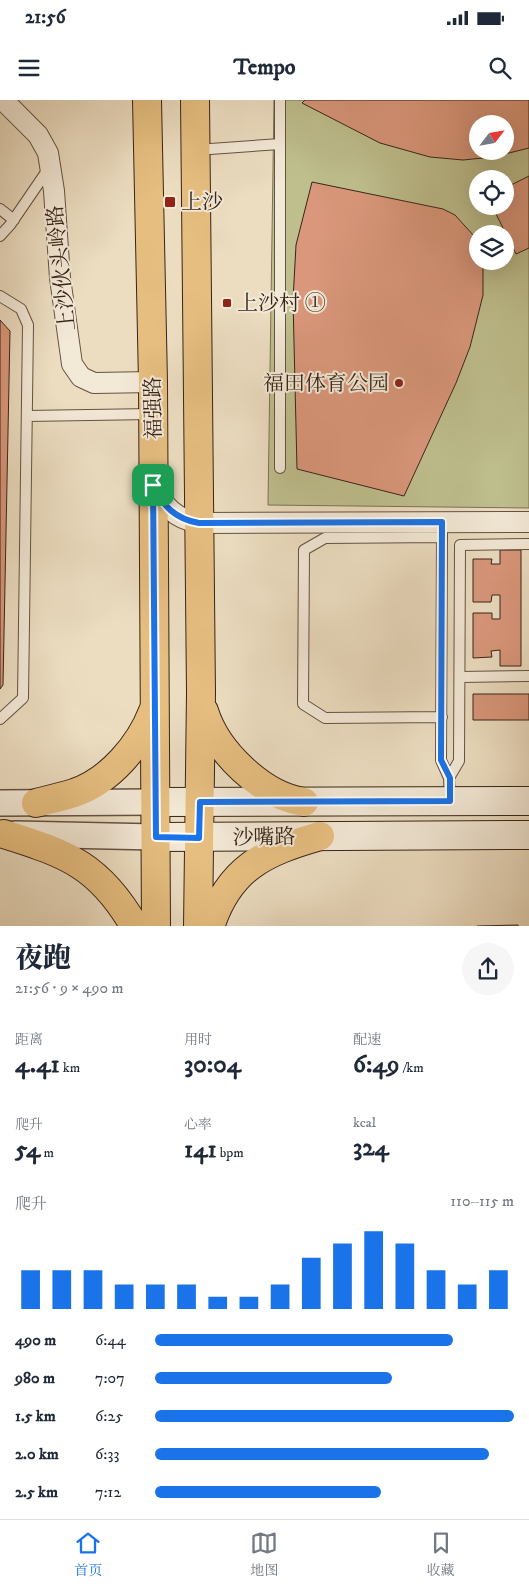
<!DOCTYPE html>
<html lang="zh">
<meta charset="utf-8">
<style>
:root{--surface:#fff;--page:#f6f6f7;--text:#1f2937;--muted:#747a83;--line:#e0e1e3;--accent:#1a73e8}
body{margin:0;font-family:"IM FELL DW Pica","Noto Serif SC",serif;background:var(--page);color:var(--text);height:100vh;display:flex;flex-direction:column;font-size:19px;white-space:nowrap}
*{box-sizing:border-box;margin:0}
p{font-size:16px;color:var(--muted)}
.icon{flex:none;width:28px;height:28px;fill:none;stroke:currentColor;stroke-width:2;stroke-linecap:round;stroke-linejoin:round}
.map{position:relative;height:826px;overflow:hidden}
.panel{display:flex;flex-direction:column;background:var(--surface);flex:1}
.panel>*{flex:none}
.needle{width:32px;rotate:59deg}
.controls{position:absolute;left:469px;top:15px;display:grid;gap:10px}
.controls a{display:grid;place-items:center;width:45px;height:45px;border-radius:50%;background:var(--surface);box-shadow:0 5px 20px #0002;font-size:25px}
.pin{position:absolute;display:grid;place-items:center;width:42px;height:42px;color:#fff;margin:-21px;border-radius:10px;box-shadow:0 2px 8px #0006}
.round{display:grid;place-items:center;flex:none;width:52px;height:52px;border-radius:26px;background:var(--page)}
.overview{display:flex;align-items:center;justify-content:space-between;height:85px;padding:0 15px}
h1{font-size:28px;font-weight:800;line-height:38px}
.figures{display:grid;grid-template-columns:repeat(3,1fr);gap:8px;height:85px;padding:5px 15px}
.figures div{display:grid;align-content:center}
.figures b{font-size:25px;font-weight:800}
.figures small{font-size:14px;font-weight:400}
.figures p{font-size:14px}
.chart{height:140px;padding:10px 15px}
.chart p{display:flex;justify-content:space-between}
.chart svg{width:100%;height:90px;margin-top:5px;stroke:var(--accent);stroke-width:6}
ul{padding:0 15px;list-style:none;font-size:16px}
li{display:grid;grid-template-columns:80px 60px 1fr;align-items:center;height:38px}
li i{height:12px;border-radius:6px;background:var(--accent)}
.status{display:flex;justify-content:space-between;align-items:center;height:35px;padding:0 25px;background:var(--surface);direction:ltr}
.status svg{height:14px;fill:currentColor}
header{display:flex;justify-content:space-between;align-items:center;height:65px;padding:0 15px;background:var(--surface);font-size:22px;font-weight:800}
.tab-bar{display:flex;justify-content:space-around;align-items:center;height:70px;border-top:1px solid var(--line);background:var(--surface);font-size:14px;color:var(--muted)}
.tab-bar a{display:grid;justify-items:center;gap:2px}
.tab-bar .on{color:var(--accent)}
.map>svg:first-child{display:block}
</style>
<div class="status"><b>21:56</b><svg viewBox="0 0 49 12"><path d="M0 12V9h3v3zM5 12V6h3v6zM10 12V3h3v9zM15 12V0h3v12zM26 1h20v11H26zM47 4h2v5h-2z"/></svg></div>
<header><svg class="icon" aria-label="menu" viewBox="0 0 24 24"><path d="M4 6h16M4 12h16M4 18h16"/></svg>Tempo<svg class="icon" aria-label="search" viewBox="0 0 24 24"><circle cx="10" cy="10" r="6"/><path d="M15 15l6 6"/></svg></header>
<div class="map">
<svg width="529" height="827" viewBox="0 0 529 827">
<rect width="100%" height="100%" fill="#ecddc1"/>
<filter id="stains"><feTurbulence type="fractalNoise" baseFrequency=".004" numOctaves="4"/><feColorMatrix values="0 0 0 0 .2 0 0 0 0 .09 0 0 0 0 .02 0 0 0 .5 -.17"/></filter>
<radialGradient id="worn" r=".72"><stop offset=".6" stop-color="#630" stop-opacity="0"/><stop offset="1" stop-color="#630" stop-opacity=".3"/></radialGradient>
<path fill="#bfbf8e" stroke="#7b7254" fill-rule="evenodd" d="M274,0H529V408L268,405ZM478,24H505V51H478ZM478,79H505V106H478ZM478,134H505V161H478Z"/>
<path fill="#da977b" stroke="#372419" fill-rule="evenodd" d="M305,0H529V48L493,57L463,60L430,57L380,43L302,3ZM478,24H505V51H478Z
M529,76V148L516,154L492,106H505V88Z
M312,82L443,109L455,115L474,136L478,142V161H483V195L470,247L456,283L404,396L297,369L293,200L296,145Z
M0,220L10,231L3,585L0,589Z
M500,450H521V566H500V550L491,551L492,557L473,558V513H492V519H500V495H492L491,502H473V459H492L491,464H500Z
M473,594H529V620H473Z
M518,825V827H477V826Z"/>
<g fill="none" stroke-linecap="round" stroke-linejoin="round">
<g stroke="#645243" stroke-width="12">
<path id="service" d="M196,50L280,44
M0,109L14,120
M0,136L10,125L49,68
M0,196L21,209L28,225L23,598L0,619
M27,316L152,314
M280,368V0
M442,433L441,660L449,678L450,701
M460,577L529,576
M442,617L325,618L303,604L304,450L325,438L442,437
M449,678L459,661L460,445L529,444"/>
</g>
<g stroke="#645243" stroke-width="22">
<path id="minor" d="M3,0L38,35L48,53L54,91L60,178L72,264L81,277L94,283L153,282
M154,385C163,406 175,419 199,423L529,422"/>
</g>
<g stroke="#645243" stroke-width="28">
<path id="tertiary" d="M0,703L156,702
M15,734L156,737"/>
</g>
<g stroke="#372419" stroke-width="30">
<path id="secondary" d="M156,702L529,701
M156,737L529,735"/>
</g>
<g stroke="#372419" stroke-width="30">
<path id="primary" d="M147,0L153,282L156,827
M195,0L201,593L198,827
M204,611C216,651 262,696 304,702
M36,703C48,700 61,697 74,693C110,681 140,645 153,611
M4,734C68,754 100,766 135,827
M210,827C229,768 264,752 320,736"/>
</g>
<use href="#service" stroke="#f3e9d7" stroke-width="10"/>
<use href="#minor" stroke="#f3e9d7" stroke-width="20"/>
<use href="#tertiary" stroke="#f3e9d7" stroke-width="25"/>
<use href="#secondary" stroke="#f3e9d7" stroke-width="28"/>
<use href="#primary" stroke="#e6be80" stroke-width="28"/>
</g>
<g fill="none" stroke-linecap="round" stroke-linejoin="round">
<g stroke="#fff" stroke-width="10">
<path id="route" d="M153,385C163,406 175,419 199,423L442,422L441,660L450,678V701L200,702L199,738L156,737Z"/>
</g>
<use href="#route" stroke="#1a73e8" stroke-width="6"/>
</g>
<g fill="#8f2418" stroke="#f3e9d7" stroke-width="2">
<rect x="164" y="96" width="12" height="12" rx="2.5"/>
<rect x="222" y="198" width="10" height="10" rx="2.5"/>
<circle cx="399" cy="283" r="5"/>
</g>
<g text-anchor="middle" stroke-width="4" stroke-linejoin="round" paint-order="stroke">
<g font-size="21" fill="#372419" stroke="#f3e9d7" text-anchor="start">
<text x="181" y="109">上沙</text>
<text x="237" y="210">上沙村 ①</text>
<text x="389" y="290" text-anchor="end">福田体育公园</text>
</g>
<g font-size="21" fill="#372419" stroke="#f3e9d7">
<text transform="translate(61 168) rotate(-96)" y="7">上沙伙头岭路</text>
<text transform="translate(153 308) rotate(-91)" y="7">福强路</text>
<text transform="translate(264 737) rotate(-1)" y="7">沙嘴路</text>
</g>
</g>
<rect width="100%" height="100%" filter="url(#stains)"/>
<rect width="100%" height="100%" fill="url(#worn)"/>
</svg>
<div class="controls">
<a><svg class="needle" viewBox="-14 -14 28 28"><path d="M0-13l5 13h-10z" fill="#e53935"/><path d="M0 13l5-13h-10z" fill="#747a83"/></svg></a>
<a><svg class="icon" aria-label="locate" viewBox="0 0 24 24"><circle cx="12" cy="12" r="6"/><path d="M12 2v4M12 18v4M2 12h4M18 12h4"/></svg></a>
<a><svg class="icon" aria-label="layers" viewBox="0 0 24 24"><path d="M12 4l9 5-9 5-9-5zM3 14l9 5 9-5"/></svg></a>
</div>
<div class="pin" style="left:153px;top:385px;background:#1e9e55"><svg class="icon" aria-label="arrive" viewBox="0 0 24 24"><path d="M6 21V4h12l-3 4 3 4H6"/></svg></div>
</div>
<section class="panel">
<div class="overview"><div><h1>夜跑</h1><p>21:56 · 9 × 490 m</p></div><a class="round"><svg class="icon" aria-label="share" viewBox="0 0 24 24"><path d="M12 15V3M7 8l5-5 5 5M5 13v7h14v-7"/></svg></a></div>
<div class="figures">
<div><p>距离</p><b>4.41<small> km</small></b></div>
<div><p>用时</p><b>30:04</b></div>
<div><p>配速</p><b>6:49<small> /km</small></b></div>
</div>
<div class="figures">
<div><p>爬升</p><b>54<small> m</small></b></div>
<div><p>心率</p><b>141<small> bpm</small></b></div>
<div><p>kcal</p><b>324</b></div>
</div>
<div class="chart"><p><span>爬升</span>110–115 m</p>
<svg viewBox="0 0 160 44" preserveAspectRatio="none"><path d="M5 44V25M15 44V25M25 44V25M35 44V32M45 44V32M55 44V32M65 44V38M75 44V38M85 44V32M95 44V19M105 44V12M115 44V6M125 44V12M135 44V25M145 44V32M155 44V25"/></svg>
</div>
<ul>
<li><b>490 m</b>6:44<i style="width:83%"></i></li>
<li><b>980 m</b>7:07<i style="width:66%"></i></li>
<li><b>1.5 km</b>6:25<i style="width:100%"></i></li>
<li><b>2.0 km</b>6:33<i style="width:93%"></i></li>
<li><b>2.5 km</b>7:12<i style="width:63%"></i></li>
</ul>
</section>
<nav class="tab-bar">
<a class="on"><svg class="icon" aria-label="home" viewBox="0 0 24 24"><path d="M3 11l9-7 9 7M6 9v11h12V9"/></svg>首页</a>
<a><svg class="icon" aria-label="map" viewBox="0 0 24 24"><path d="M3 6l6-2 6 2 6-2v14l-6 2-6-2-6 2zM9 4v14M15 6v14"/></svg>地图</a>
<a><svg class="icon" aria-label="saved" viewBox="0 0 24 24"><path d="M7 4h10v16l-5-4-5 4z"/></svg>收藏</a>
</nav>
